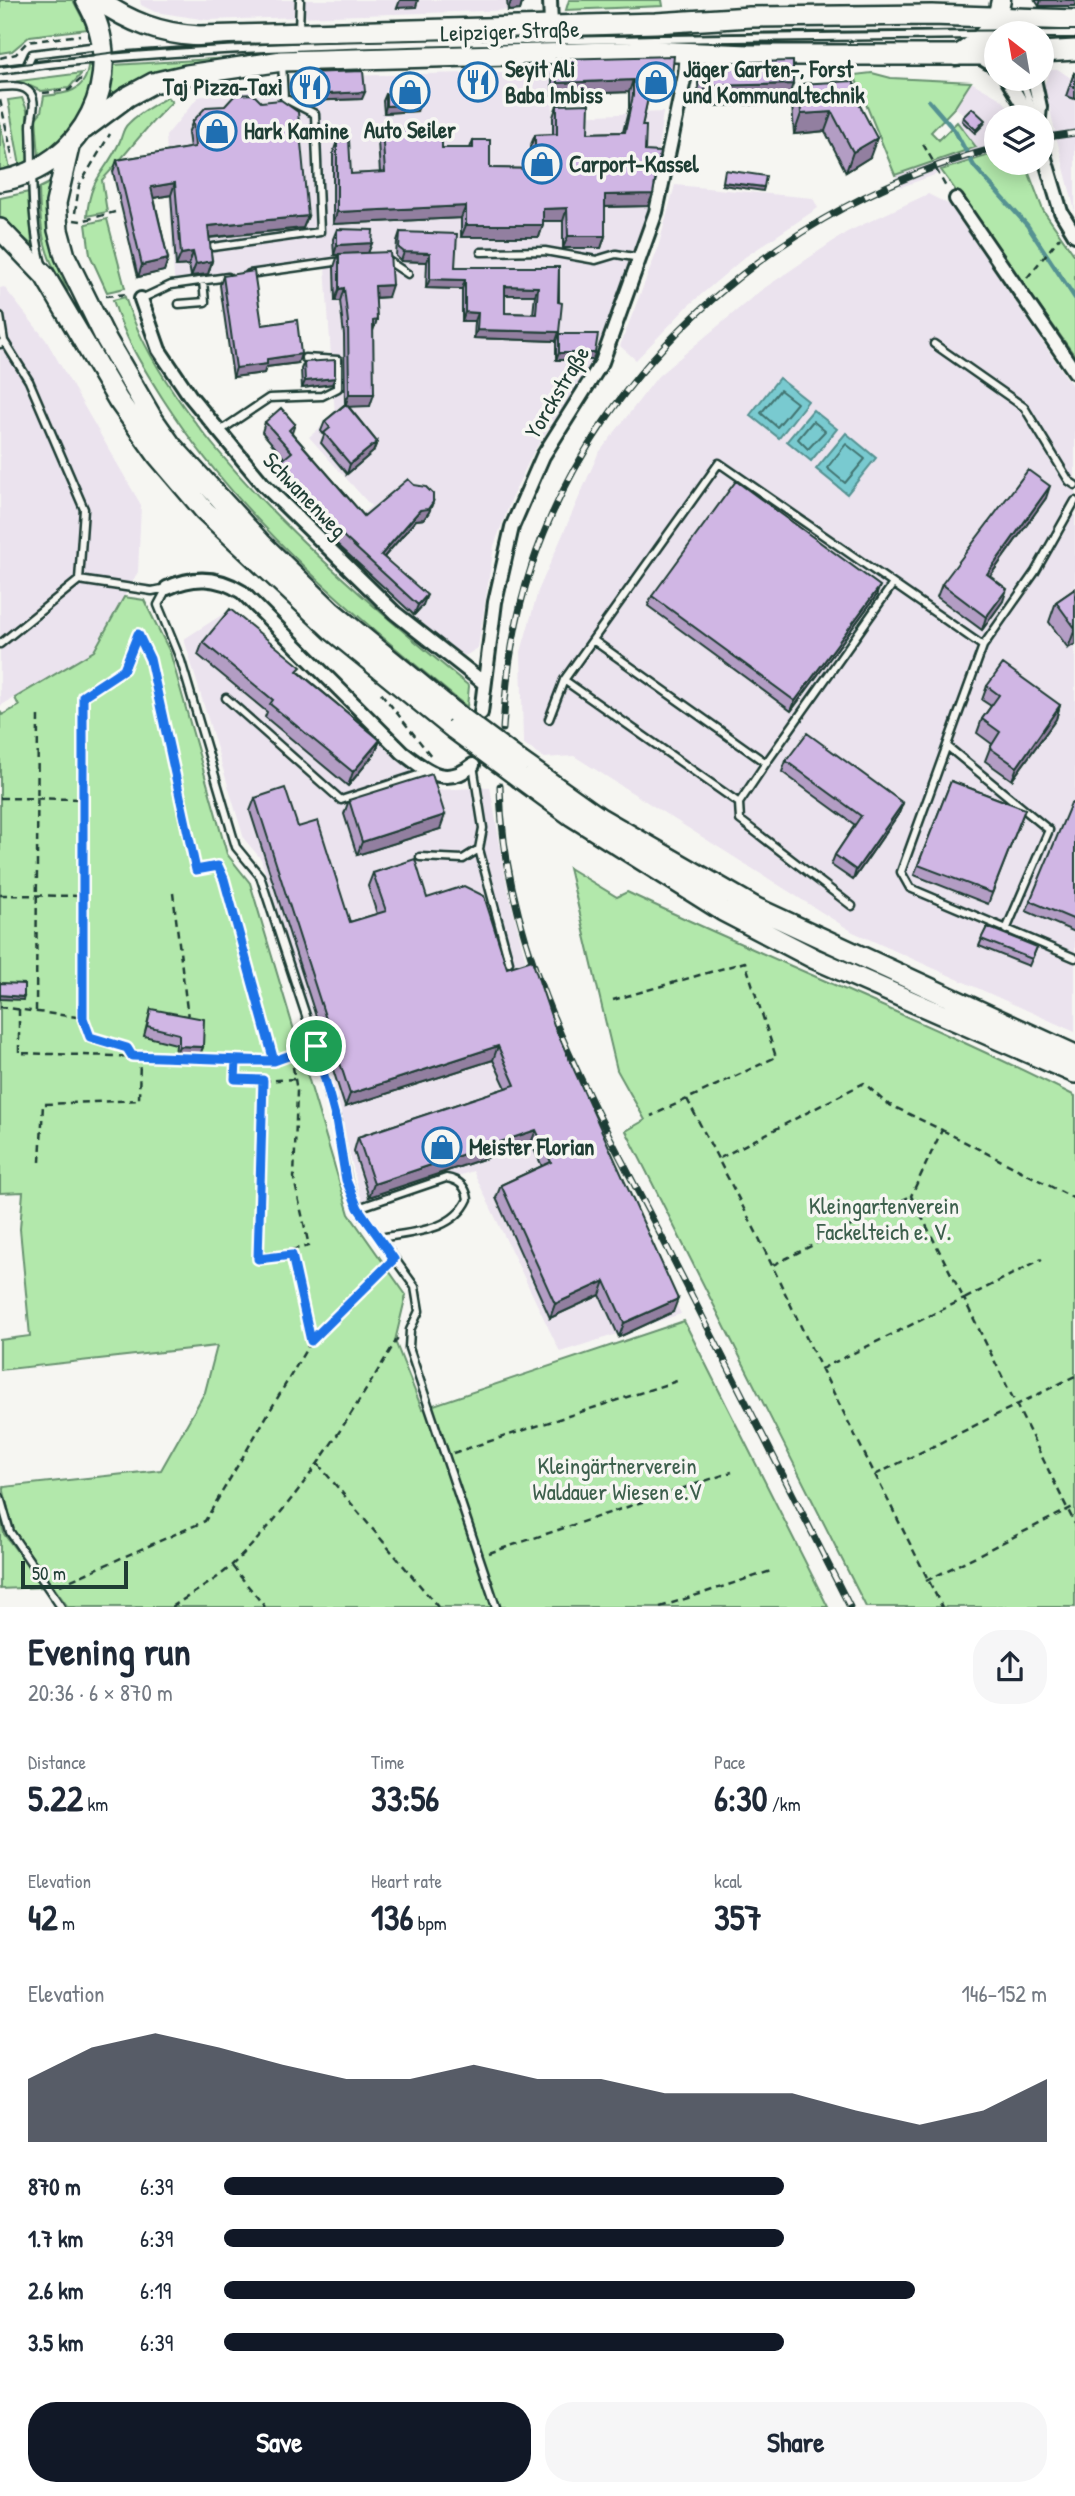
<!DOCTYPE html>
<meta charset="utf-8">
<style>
:root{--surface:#fff;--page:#f6f6f7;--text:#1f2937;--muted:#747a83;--accent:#111827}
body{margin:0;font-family:"Patrick Hand",sans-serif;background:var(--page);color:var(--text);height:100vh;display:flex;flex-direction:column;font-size:26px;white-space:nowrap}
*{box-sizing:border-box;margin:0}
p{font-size:23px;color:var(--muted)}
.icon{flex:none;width:38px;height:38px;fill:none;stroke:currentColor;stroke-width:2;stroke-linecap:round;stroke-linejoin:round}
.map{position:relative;height:1607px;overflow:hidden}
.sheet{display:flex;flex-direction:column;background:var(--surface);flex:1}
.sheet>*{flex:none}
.needle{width:46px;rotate:329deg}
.buttons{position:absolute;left:984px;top:21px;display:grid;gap:14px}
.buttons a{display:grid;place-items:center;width:70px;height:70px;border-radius:50%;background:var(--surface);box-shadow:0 4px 18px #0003;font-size:35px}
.scale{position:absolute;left:21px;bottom:18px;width:107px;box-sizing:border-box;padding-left:7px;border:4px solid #1f3d34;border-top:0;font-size:19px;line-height:24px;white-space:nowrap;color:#1f3d34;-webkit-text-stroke:5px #f6f6f2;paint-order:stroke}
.pin{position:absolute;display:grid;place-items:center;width:60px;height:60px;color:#fff;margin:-30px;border:4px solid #fff;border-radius:50%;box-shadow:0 2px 7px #0007}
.round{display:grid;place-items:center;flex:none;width:74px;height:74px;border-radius:28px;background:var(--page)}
.head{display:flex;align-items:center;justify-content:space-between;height:119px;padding:0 28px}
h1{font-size:38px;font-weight:800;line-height:52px}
.figures{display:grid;grid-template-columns:repeat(3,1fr);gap:10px;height:119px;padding:7px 28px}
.figures div{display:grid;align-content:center}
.figures b{font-size:35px;font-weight:800}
.figures small{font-size:19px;font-weight:400}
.figures p{font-size:19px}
.chart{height:196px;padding:14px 28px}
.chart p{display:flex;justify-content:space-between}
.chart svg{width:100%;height:126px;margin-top:7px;fill:var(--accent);opacity:.7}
.primary-button{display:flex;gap:14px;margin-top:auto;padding:14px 28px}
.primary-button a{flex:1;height:80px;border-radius:28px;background:var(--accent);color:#fff;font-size:28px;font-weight:800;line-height:80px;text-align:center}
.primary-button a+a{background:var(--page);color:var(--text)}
ul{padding:0 28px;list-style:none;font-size:23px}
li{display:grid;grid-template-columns:112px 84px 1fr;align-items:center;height:52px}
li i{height:18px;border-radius:9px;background:var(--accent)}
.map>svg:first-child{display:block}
</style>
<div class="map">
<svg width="1075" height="1607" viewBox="0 0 1075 1607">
<rect width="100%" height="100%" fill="#f6f6f2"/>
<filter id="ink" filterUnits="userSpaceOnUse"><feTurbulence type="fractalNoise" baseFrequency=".0143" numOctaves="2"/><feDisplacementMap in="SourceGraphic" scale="14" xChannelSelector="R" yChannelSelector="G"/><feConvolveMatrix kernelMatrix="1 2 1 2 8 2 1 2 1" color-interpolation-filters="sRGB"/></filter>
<g filter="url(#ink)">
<path fill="#ebe3ee" d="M140,0H519L520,10L207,20L155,12L141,5Z
M1051,70H1059L1075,81V211L1057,140L1041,142V133L1055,131L1044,84Z
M552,71L553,117L663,112L656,164L650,206L595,360L534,451L513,495L494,546L478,648L465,656L452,650L329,543L371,506L309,437L335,415L325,267L174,279L166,136L198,97L301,77Z
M971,82L1001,99L1016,115L1017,117H996V153L901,187L895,175L975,147L957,122L963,114L955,107Z
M675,185L813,198L818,208L745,257L688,306L636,360L620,346L657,251Z
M928,194L950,205L1075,390V1032L853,932L574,756L544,758L523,743L521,652L538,591L598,454L658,376L760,291L847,232Z
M4,287L46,340L141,505L138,572L94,651L0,706V288Z
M228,611L411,770L438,790L490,787L507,885L526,962L555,1040L681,1314L560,1352L473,1171L363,1207L333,1086L261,859L244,839L184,639Z"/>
<path fill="#b2e8ab" stroke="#689270" stroke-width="2" d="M0,0H73L88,29L30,36L12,51L0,53Z
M569,0H662L663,6L566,10Z
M263,56L108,102L114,65Z
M88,66H93C89,106 72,134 39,157L36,118L41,112L44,96C65,94 86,92 88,66Z
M82,73L69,88L41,91L19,81Z
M872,73L891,78L971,82L955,107L931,132L939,140L957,122L976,147L895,175L854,75Z
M167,97L172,102C146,126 127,154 102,180L107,212L87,216C90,176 106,173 120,141C123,133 123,128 130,122C140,112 155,105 167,97Z
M22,98L27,110L29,163L20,166L8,100Z
M0,123L10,169L0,170Z
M996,153V163H1025L1043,210L1075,256V356L941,170Z
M49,183C40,223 53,256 68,292C43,257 40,230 39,188Z
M29,192L32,245L0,217V198Z
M107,219L125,288L107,292L90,255L86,224Z
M125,297C171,439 354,592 469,686L467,707C354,616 242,522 163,399C141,364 125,339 113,300Z
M124,597L144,600L170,652L227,854L250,883L349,1214L406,1295L395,1341L422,1409L684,1321L828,1607H68L13,1530L3,1487L161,1470L205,1392L217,1346L0,1370V1340L30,1336L20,1229L23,1192L0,1193V711L2,715L19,706L15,698L94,651Z
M569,868L617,897L627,892C775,962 929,1022 1075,1096V1607H866L626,1131L645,1120L617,1070Z
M0,1517L4,1534L44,1587L0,1589Z"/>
<path fill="#79cad0" stroke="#559292" stroke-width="2" d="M779,378L808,401L779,438L750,415Z
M813,410L837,429L811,461L787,441Z
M846,433L876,458L847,494L816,469Z"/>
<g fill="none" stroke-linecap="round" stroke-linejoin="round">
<path stroke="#437572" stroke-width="2" d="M780,390L797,403L777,427L761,413Z
M813,421L825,431L808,449L798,439Z
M846,444L865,459L845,483L827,468Z"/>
<path stroke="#559292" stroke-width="4.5" d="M929,101L955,131L974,166L1027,225L1075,298"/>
<g stroke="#1f3d34" stroke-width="11">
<path id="service" d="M299,31L300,0
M1041,34H1075
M26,67L32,54L99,46
M0,70C149,50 298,46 448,42C624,38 800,37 977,35
M1022,79L1035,117
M0,87C10,86 24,84 31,94C37,104 31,116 31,126C33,171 30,220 42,264
M213,247L320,232L315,114L284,98L282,63
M481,252L545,251L596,260L616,254L640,258
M384,258L408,274
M249,274L342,261
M141,299L171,285L228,277
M179,304L205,302L203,281
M0,316L4,341
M0,344L4,341L29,381L84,509L79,580L0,644
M934,344L1024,407L1069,481L1075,485
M220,431L269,398L322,396L338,388V360L305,358
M1075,501L1035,572L983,646L901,872L910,888L1075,958
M79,580L152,591L167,588
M167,588L158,605L181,661L236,847L260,876L316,1046L336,1120L347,1180L358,1208L415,1287L419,1311L410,1330L409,1348L496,1607
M593,640L766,763L739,803L740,820L852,906
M564,680L739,803
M226,698L341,800L427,772
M549,719L564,680L719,463L983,646
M947,746L1049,830L1006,930
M766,763L893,584
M479,849L509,962
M420,857L463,859L479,849L483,828L473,765
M358,1208L446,1178C459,1180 466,1186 468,1199C453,1232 411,1232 380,1238
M0,1497L10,1532L61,1607"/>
</g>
<g stroke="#1f3d34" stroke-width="18">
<path id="minor" d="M550,0L551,25
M978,56L996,67
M1007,79L1030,117
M1034,79L1040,107L1039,117
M1041,145L1061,212L1075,235
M956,199L1075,372
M141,299L159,350L190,396L263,484L395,613L484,683
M167,588C193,576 217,576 242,592L403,753C427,771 445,788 473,765
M481,713L495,602L512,527L543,456L602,362L656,212L685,75L687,53"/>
</g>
<g stroke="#1f3d34" stroke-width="23">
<path id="secondary" d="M999,18L1019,33
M956,56C979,42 997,28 1001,0"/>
</g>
<g stroke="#1f3d34" stroke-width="24">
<path id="primary" d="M98,0C130,22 160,34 199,36L656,23L750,17L932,15L1075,20
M1041,52L1075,50
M84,129L127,97L153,83L187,75L282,61L652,51L749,55H996
M69,147L56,203L58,230L65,256L105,337L152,418L171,445L261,543L331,611L454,712
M0,181C83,168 131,74 86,0
M0,229L45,276L118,400L158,456L204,510L333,631L454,729
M521,762L600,818L756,908L1075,1055
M520,778L572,816L723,911L815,959L1075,1073"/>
</g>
<path stroke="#1f3d34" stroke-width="2.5" stroke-dasharray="7 5" stroke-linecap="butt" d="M0,58L16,54L27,42L80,35
M43,93L69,90L83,77
M0,100L13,159
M923,144L934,163
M936,169L947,189
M75,213L79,186L110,134
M74,220L81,221L115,212
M1027,278L1060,237
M106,296L128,294
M381,693L431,756
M0,798L83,799
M173,893L188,1018
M0,895L83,896
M613,1000L745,962L776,1057L651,1116
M0,1007L84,1018
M19,1009V1053L273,1061L307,1049
M36,1011L38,713
M291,1055L297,1091L294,1179L309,1246L291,1250L292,1255
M132,1056L127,1048L91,1037L84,1018L83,696L124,669L138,634L150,659L196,870L218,866L224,879L273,1061
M202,1059V1026
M236,1061L235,1079L263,1081L258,1259L292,1255L311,1341
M263,1081L295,1079
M687,1099L757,1234L815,1356L942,1607
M942,1130L1075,1199
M720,1158L864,1083L886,1103L942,1130L911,1196L964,1299L1042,1259
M40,1162L43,1104L139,1100L140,1058
M773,1265L911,1196
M821,1369L964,1299L1075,1524
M453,1453L680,1380
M318,1464L438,1607
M875,1475L1075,1376
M489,1553L732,1472
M232,1566L265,1607
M926,1581L1075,1506
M60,1585L205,1521L311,1341L388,1265
M172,1607C192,1593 216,1581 233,1564C301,1499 350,1416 399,1336
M660,1607L771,1571"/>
<use href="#service" stroke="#f6f6f2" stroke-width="6"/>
<use href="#minor" stroke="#f6f6f2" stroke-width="12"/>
<use href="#secondary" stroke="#f6f6f2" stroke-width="18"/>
<use href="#primary" stroke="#f6f6f2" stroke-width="19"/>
<path stroke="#1f3d34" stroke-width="2" d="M0,67L125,51L229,44L792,32L1075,30"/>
<g stroke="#1f3d34" stroke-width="7">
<path id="rail" d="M1041,138L1075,133
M503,729C506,675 514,620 531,568C599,362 788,201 996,148
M500,786C503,956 595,1106 670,1253C730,1371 790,1489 850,1607"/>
</g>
<use href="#rail" stroke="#f6f6f2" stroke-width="4.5" stroke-dasharray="13" stroke-linecap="butt"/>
<g stroke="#1f3d34" stroke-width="24" stroke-linecap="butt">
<path id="primary-bridge" d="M454,712L521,762
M454,729L520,778"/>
</g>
<use href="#primary-bridge" stroke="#f6f6f2" stroke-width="19"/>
</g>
<path fill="#b39dc4" stroke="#1f3d34" stroke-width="2" fill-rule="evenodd" d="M507,0H523L520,10L508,11Z
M1035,0H1075V6H1039Z
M556,59L671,84L667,96L648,97L642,126L645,151L648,206L605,207V236L601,248H563V221H543V225L539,237H461V218L333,224V153L337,141L351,174L380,173L378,141L382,129L442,148H470L473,140L490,168L531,169L530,147L535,135L553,134V117L557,105L588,133L623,132L629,108V92L552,95V71Z
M705,63L786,104L699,106L698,83Z
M473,70L487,98L471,99V77Z
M303,73L362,99L303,101L301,79Z
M1074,73L1075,74V99L1066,96Z
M406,77L417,111L384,113L383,101L386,94L404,93L403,84Z
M799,84L861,99L859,103L870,157L846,172L825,131L794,134L792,104Z
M963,117L984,124L975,133L962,121Z
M193,121L308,216L303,228L209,238L212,261L208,274L191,276L189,265L176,266L171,195L154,198L168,259L164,271L138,277L113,172L117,160L190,148L188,133Z
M337,229L372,243L368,253L388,297L375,298L377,320L373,331L370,406H348L377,442L373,452L347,474L321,443L324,435L321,431L325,421L345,404L344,335L340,301H335L334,267L338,255H334L333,239Z
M400,232L455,267H559V334L595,353L593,360H556V341L474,338L475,321H462V289L426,288L427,262L401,261L396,256L397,241ZM505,295H535L533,314L505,313Z
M223,276L262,325L298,363L266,367L264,373L233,377L220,285Z
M304,362L332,384L302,388L301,369Z
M265,422L295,424L292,433L364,516L414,485L433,502L429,512L424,519L416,520L384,557L423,605L414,615L338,545L277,472L280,462L285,459L262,432Z
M1046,498L990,576L1003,601L982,630L937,597L942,584Z
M1075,589V644L1068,648L1049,622L1056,602Z
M652,596H876L791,711L648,606Z
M203,642L299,672L380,740L375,753L348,786L265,717L267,712L198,655Z
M987,686L1060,705L1056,719L1012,780L985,761L990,748L992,744L977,733L982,719L991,706L982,700Z
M786,761L903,803L899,813L853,880L831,865L835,855L855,825L782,772Z
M951,781L1025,809L988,904L914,875Z
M255,798L298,827L350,922L377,914L368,886L373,873L427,898L507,968L555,1028L673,1312L619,1337L600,1295L550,1318L496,1198L501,1185L542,1166L531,1143L369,1197L354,1151L358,1137L506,1088L493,1060L345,1107L250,811Z
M349,800L440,829L357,855L344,814Z
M1075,805V932L1026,911Z
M987,927L1037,947L1029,966L979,946Z
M151,1009L203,1047L199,1057H175L176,1044L144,1036Z"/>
<path fill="#927fa0" stroke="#1f3d34" stroke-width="2" d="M400,0H418L416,7L397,8Z
M523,0L520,10L508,11L511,1Z
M1041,0H1075V6H1039Z
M633,80L629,92L552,95L557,83Z
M651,84H671L667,96L646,97Z
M793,84L786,104L699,106L706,86Z
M365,92L362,99L303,101L305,95Z
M489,92L487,98L471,99L473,93Z
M420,104L417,111L384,113L386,106Z
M832,112L825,131L794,134L801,114Z
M877,138L870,157L846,172L853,152Z
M723,182L764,187L763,191L722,185Z
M175,183L171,195L147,199L151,187Z
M653,194L648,206L600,207L605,195Z
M466,206L461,218L333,224L337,212Z
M567,208L563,221H539L543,209Z
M308,216L303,228L203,238L208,226Z
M466,225H543L539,237H461Z
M568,236H605L601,248H563Z
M372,243L368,253L334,255L337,245Z
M193,252L189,265L176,266L181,254Z
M404,252L430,253L427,262L401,261Z
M168,259L164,271L138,277L142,265Z
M212,261L208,274L191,276L196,264Z
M430,279L465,280L462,289L426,288Z
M392,285L388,297L370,298L375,286Z
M505,286L538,287L535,295H502Z
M344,288L340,301H335L339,289Z
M465,312L478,313L475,321H462Z
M477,330L559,332L556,341L474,338Z
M559,353H595L593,360H556Z
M301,354L298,363L266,367L264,373L233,377L236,368L267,359Z
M335,378L332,384L302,388L305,381Z
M349,394H374L370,406L345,407Z
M377,442L373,452L347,474L350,464Z
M1050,486L1046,498L982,587L987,574Z
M433,502L429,512L424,519L416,520L377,565L381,555L420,510Z
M880,586L876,596L791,711L795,701Z
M1007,589L1003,601L982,630L986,617Z
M427,595L423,605L414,615L418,605Z
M1075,629V644L1068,648Z
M1060,705L1056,719L1012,780L1017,767Z
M380,740L375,753L348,786L353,772Z
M903,803L899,813L853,880L856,870Z
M445,815L440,829L357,855L362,842Z
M0,995L24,997L23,1000L0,999Z
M179,1046L203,1047L199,1057H175Z
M498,1046L493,1060L345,1107L350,1094Z
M536,1130L531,1143L369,1197L374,1184Z
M605,1281L600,1295L550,1318L555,1304Z
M678,1299L673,1312L619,1337L624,1323Z"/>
<path fill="#d0b6e4" stroke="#1f3d34" stroke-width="2" fill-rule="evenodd" d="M674,56L671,84H651L642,126H646L645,151L660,152L653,194L605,195V236H568L567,208L543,209V225H466V206L337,212V141L349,140L351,174L385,172L382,129L442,128V148H473V140H490V168L535,169V135L557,134V105L589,104L588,133L625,132L633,96V80L557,83L556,59Z
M793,61V84L706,86L705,63Z
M473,70H489V92L473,93Z
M363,71L365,92L305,95L303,73Z
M1074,73L1075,74V88L1070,85Z
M406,77H418L420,104L386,106V94L407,93Z
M853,81L861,99L857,100L877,138L853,152L832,112L801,114L799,84Z
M253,94L261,102L281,100L298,112L308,216L208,226L212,261L196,264L193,252L181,254L175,183L151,187L168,259L142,265L117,160L195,147L193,121L206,107L225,106L235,95Z
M972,108L985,120L976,130L963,117Z
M725,170L766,176L764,187L723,182Z
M337,229L373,230L372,243L337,245Z
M400,232L457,234L455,267H559L558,302L562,303L559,332L477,330L478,313L465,312V280L430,279V253L404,252L399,248ZM505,286L538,287L536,314L505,313Z
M390,252L392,285L375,286L377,320L373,321L374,394H349L348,322L344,288L339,289V254Z
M254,271L262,325L297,320L301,354L267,359V364L236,368L223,276Z
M559,334H598L595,353H559Z
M335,360V378L305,381L304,362Z
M346,404L377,442L350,464L324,433L330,428L325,421Z
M281,408L295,424L289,430L364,516L408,479L414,485L426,487L433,494V502L428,509L420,510L381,555L427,595L418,605L342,535L280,462L292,452L265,422Z
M1028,470L1050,486L987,574L1007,589L986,617L942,584Z
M736,481L880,586L795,701L652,596Z
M1075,589V628L1056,602Z
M230,609L301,667L297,671L380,740L353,772L270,704L273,700L203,642Z
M1003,664L1060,705L1017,767L990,748L1000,732L982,719L999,695L987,686Z
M807,733L903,803L856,870L835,855L861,816L786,761Z
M432,774L445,815L362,842L349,800Z
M951,781L1025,809L992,893L918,865Z
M285,788L298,827L318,821L350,922L386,911L373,873L415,859L427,898L464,886L484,896L507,968L532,960L555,1028L678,1299L624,1323L605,1281L555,1304L501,1185L551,1162L536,1130L374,1184L358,1137L515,1085L498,1046L350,1094L255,798Z
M1071,803L1075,805V920L1030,901Z
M987,927L1037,947L1032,959L981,939Z
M0,983L24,984V997L0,995Z
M151,1009L204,1019L203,1047L179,1046V1034L147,1026Z"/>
</g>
<g fill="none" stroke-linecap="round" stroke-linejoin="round" filter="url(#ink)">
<g stroke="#fff" stroke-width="14">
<path id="route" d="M316,1046L274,1061L132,1056L127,1048L90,1037L83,1018V696L124,669L138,634L150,659L196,870L218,866L224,879L274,1061H236L235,1079L263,1080L258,1259L292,1255L311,1341L394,1259L358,1208L346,1180L336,1120L316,1046"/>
</g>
<use href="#route" stroke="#1a73e8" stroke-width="9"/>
</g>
<defs>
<g id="restaurant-ring" transform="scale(2.0125)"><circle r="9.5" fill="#f6f6f2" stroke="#1f6fb2" stroke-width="1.5"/><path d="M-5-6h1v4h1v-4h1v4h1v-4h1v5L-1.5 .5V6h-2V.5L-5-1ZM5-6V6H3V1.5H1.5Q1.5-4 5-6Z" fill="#1f6fb2"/></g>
<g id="shop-ring" transform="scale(2.0125)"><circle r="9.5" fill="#f6f6f2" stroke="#1f6fb2" stroke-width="1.5"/><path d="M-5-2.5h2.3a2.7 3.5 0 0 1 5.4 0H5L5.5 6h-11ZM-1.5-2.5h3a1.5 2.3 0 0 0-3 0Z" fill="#1f6fb2"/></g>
</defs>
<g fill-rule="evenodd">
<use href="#restaurant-ring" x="478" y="82"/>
<use href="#shop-ring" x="656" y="82"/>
<use href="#restaurant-ring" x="310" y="87"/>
<use href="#shop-ring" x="410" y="92"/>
<use href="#shop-ring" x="217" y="131"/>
<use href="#shop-ring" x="542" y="164"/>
<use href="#shop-ring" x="442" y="1147"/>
</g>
<g text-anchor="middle" stroke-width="7" stroke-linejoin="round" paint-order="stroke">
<g font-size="23" fill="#1f3d34" stroke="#f6f6f2">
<text transform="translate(510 31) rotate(-2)" y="8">Leipziger Straße</text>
<text transform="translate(557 392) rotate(-59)" y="8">Yorckstraße</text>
<text transform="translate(305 495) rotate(46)" y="8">Schwanenweg</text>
</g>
<g font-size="23" font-weight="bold" fill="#1f3d34" stroke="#f6f6f2" text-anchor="start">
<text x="505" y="77">Seyit Ali<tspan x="505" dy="26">Baba Imbiss</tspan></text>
<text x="683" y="77">Jäger Garten-, Forst<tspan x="683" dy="26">und Kommunaltechnik</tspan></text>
<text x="283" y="95" text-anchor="end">Taj Pizza-Taxi</text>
<text x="410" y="138" text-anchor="middle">Auto Seiler</text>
<text x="244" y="139">Hark Kamine</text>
<text x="569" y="172">Carport-Kassel</text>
<text x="469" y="1155">Meister Florian</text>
</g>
<g font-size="23" fill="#3c5f4c" stroke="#f6f6f2">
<text x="884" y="1214">Kleingartenverein<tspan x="884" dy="26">Fackelteich e. V.</tspan></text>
<text x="617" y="1474">Kleingärtnerverein<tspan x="617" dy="26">Waldauer Wiesen e.V</tspan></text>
</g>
</g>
</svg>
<div class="buttons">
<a><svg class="needle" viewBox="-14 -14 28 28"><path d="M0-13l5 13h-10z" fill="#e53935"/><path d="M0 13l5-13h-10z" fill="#747a83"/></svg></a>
<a><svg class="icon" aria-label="layers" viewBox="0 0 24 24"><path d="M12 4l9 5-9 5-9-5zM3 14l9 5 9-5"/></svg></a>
</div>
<div class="scale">50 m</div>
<div class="pin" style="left:316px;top:1046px;background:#1e9e55"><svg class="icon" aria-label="arrive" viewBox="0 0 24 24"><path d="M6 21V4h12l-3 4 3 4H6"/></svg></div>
</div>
<section class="sheet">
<div class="head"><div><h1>Evening run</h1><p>20:36 · 6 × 870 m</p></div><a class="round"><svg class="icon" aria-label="share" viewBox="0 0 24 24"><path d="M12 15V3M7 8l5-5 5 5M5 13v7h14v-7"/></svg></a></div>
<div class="figures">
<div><p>Distance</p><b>5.22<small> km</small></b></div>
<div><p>Time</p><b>33:56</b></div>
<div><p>Pace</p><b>6:30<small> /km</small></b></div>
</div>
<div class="figures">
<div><p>Elevation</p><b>42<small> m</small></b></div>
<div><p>Heart rate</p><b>136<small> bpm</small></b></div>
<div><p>kcal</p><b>357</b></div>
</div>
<div class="chart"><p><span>Elevation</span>146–152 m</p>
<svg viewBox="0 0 160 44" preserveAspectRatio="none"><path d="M0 44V22L10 11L20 6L30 11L40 17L50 22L60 22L70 17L80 22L90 22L100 27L110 27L120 27L130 33L140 38L150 33L160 22V44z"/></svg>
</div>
<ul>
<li><b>870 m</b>6:39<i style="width:68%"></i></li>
<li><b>1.7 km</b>6:39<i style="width:68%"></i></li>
<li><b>2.6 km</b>6:19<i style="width:84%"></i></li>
<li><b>3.5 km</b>6:39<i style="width:68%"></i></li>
</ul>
<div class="primary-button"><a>Save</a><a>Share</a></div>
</section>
